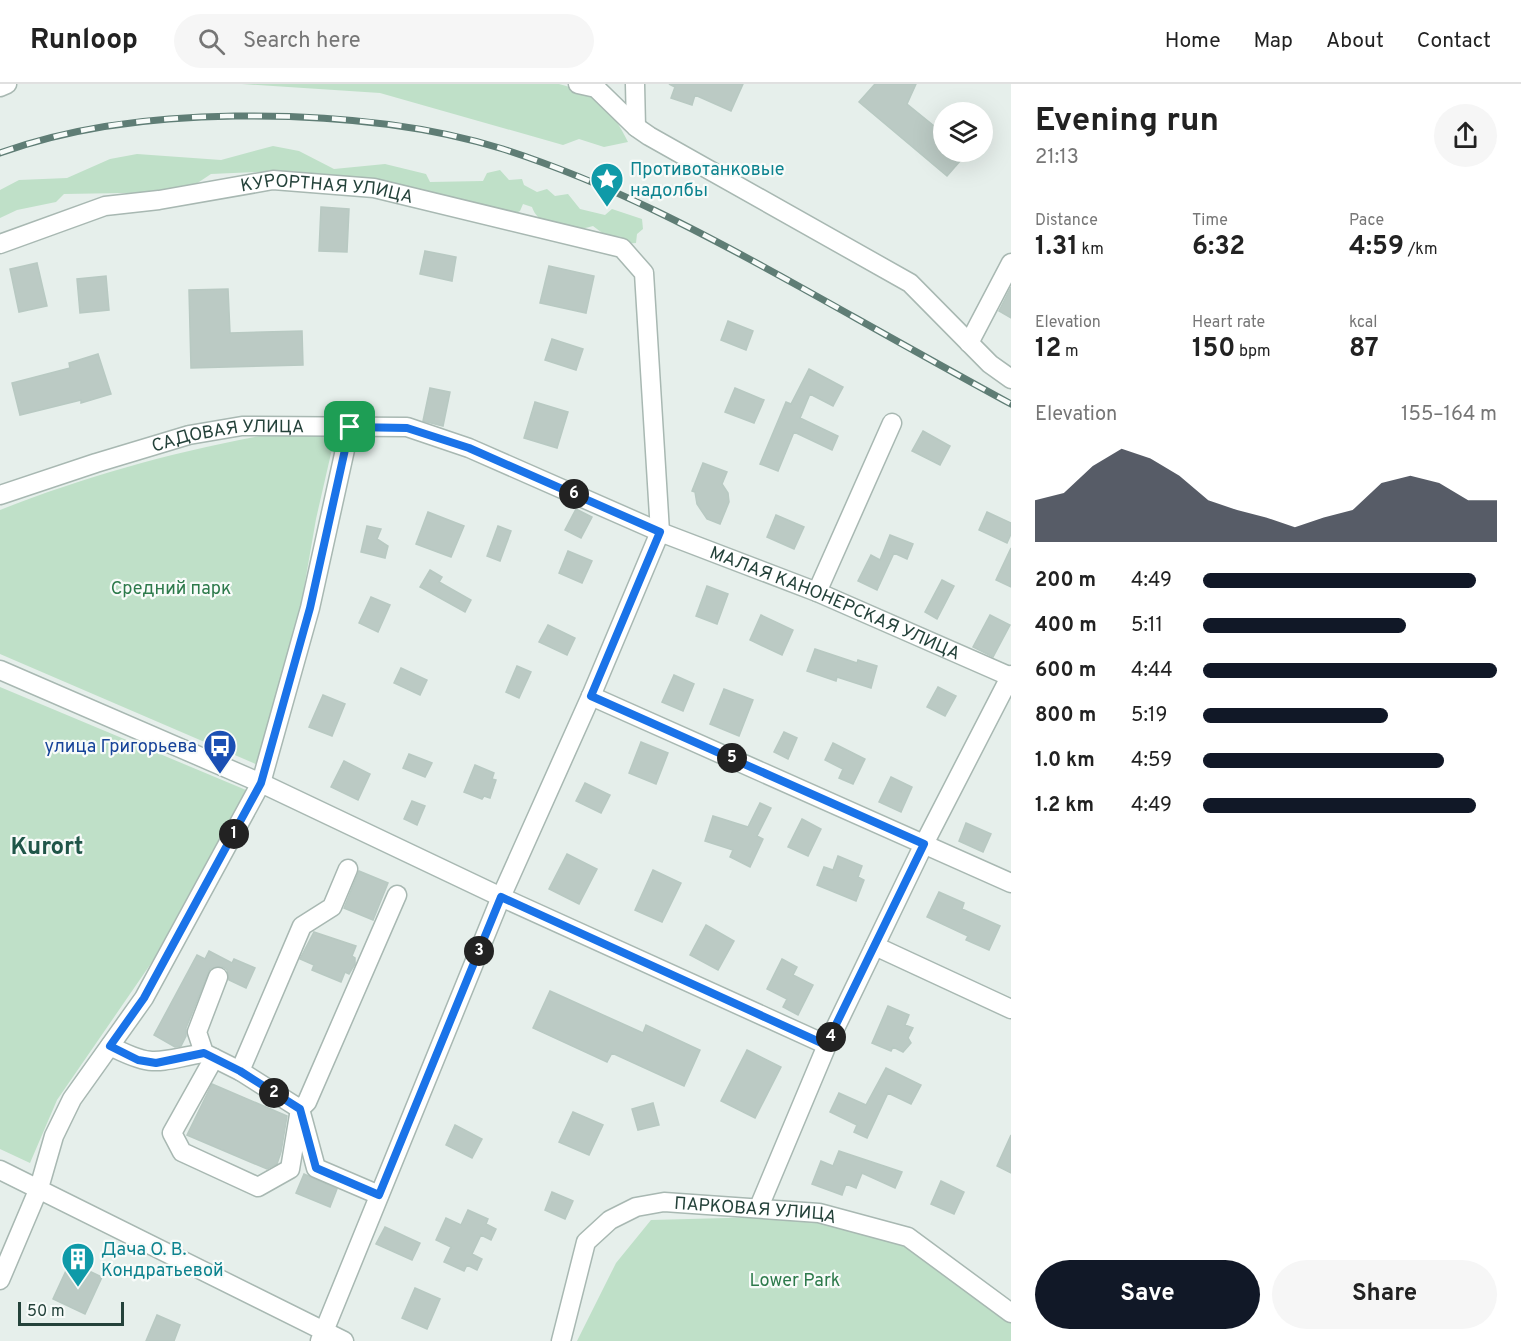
<!DOCTYPE html>
<meta charset="utf-8">
<style>
:root{--surface:#fff;--page:#f6f6f6;--text:#222;--muted:#767676;--line:#e0e0e0;--accent:#111827}
body{margin:0;font-family:Overpass,sans-serif;background:var(--page);color:var(--text);height:100vh;display:flex;flex-direction:column;font-size:22px;white-space:nowrap}
*{box-sizing:border-box;margin:0}
p{font-size:20px;color:var(--muted)}
.icon{flex:none;width:33px;height:33px;fill:none;stroke:currentColor;stroke-width:2;stroke-linecap:round;stroke-linejoin:round}
.map{position:relative;flex:1;overflow:hidden}
.details{display:flex;flex-direction:column;background:var(--surface);width:510px}
.details>*{flex:none}
.fabs{position:absolute;left:933px;top:18px;display:grid;gap:12px}
.fabs a{display:grid;place-items:center;width:60px;height:60px;border-radius:50%;background:var(--surface);box-shadow:0 6px 24px #0002;font-size:30px}
.scale{position:absolute;left:18px;bottom:15px;width:106px;box-sizing:border-box;padding-left:6px;border:3px solid #24423a;border-top:0;font-size:16px;line-height:21px;white-space:nowrap;color:#24423a;-webkit-text-stroke:4px #f7fbf9;paint-order:stroke}
.pin{position:absolute;display:grid;place-items:center;width:51px;height:51px;color:#fff;margin:-26px;border-radius:12px;box-shadow:0 3px 9px #0006}
.km{position:absolute;width:30px;height:30px;margin:-15px;border-radius:50%;background:#222;color:#fff;font-size:16px;line-height:30px;text-align:center}
.round{display:grid;place-items:center;flex:none;width:63px;height:63px;border-radius:32px;background:var(--page)}
.overview{display:flex;align-items:center;justify-content:space-between;height:102px;padding:0 24px}
h1{font-size:33px;font-weight:700;line-height:45px}
.stats{display:grid;grid-template-columns:repeat(3,1fr);gap:9px;height:102px;padding:6px 24px}
.stats div{display:grid;align-content:center}
.stats b{font-size:26px;font-weight:700}
.stats small{font-size:16px;font-weight:400}
.stats p{font-size:16px}
.chart{height:168px;padding:12px 24px}
.chart p{display:flex;justify-content:space-between}
.chart svg{width:100%;height:108px;margin-top:6px;fill:var(--accent);opacity:.7}
.primary-button{display:flex;gap:12px;margin-top:auto;padding:12px 24px}
.primary-button a{flex:1;height:69px;border-radius:36px;background:var(--accent);color:#fff;font-size:24px;font-weight:700;line-height:69px;text-align:center}
.primary-button a+a{background:var(--page);color:var(--text)}
ul{padding:0 24px;list-style:none;font-size:20px}
li{display:grid;grid-template-columns:96px 72px 1fr;align-items:center;height:45px}
li i{height:15px;border-radius:8px;background:var(--accent)}
header{display:flex;align-items:center;gap:36px;box-sizing:border-box;height:84px;padding:0 30px;background:var(--surface);border-bottom:2px solid var(--line)}
header strong{font-size:28px}
nav{display:flex;gap:33px;margin-inline-start:auto;font-size:21px}
.search{width:420px;height:54px;background:var(--page);display:flex;align-items:center;gap:15px;box-sizing:border-box;padding:0 21px;border-radius:33px;color:var(--muted);font-size:22px}
main{display:flex;flex:1;min-height:0}
.map>svg:first-child{display:block}
</style>
<header>
<strong>Runloop</strong>
<div class="search"><svg class="icon" aria-label="search" viewBox="0 0 24 24"><circle cx="10" cy="10" r="6"/><path d="M15 15l6 6"/></svg>Search here</div>
<nav><a>Home</a><a>Map</a><a>About</a><a>Contact</a></nav>
</header>
<main>
<div class="map">
<svg width="1011" height="1257" viewBox="0 0 1011 1257">
<rect width="100%" height="100%" fill="#e6efeb"/>
<path fill="#bfe0c8" d="M242,0H559C594,9 613,26 628,58L604,63L579,55L563,61L380,9Z
M273,62L299,67L334,85L385,80L426,90L430,98L483,97L487,89L500,86L509,96L522,95L524,101L537,108L547,105L555,112L568,110L580,125L605,131L612,125L642,135L643,145L637,150L636,159L623,160L622,153L605,151L593,142C574,149 539,145 532,123L523,120L520,127L507,134L476,125L459,114L402,105L385,97L280,87L211,90L184,108L64,110L56,118L17,126L0,134V106L19,96L67,94L110,75L137,70L221,76Z
M270,350L335,352L316,435L300,527L258,681L0,570V426C91,390 174,368 270,350Z
M0,603L246,706L152,878L57,1016L30,1079L0,1065Z
M764,1133L817,1135L910,1161L1011,1238V1257H577L616,1179L651,1136Z"/>
<path fill="#bbcac4" stroke="#b8c9c2" stroke-width="1.5" d="M669,0H743L731,27L695,11L692,21L671,14L675,3Z
M875,0H916L907,20L944,50V68H968L947,92L859,18Z
M321,123L349,125L347,168L319,167Z
M425,167L456,173L452,197L420,190Z
M37,179L47,222L19,228L10,185Z
M549,182L594,192L586,229L540,219Z
M106,192L109,226L80,229L77,195Z
M1011,203V234L999,227Z
M228,205L230,249L302,247L303,281L191,284L189,206Z
M728,237L753,247L746,266L721,256Z
M552,255L583,265L576,286L545,276Z
M98,270L111,310L81,319V316L20,331L12,299L70,284L69,279Z
M809,285L843,303L833,322L810,310L800,334L838,352L832,366L794,348L778,387L760,380L786,318L791,320Z
M430,304L450,308L443,342L423,337Z
M735,304L764,316L754,339L725,328Z
M535,318L568,328L557,364L524,354Z
M923,347L950,362L940,381L912,367Z
M703,379L727,388L722,400L728,409L729,418L720,440L707,435L697,420L695,408L692,407Z
M576,425L592,433L581,454L565,446Z
M428,428L464,442L451,473L416,460Z
M987,428L1011,439V450L1007,459L979,446Z
M776,431L804,443L794,465L767,453Z
M367,442L381,445L377,455L388,462L385,474L361,468Z
M498,442L511,447L500,477L487,472Z
M890,451L913,460L907,475L894,469L877,506L858,497L871,471L880,476Z
M1011,464V503L996,496Z
M568,467L592,477L582,499L559,489Z
M430,486L442,493L439,498L471,516L465,528L420,503Z
M942,496L954,502L937,535L925,528Z
M707,502L728,510L717,540L696,532Z
M371,513L390,521L378,548L359,539Z
M761,531L793,546L782,571L750,556Z
M990,531L1010,541L993,573L973,563Z
M548,541L575,554L567,571L539,558Z
M815,565L857,579L858,576L877,582L871,604L837,593L836,597L807,587Z
M517,582L531,588L519,614L506,608Z
M401,584L427,596L420,611L394,599Z
M674,591L694,600L683,627L662,618Z
M938,603L956,612L945,632L927,623Z
M724,605L753,616L739,652L710,640Z
M323,611L345,620L332,652L309,643Z
M784,648L797,654L788,675L774,668Z
M641,658L668,669L656,700L629,689Z
M833,659L865,675L853,700L839,694L843,685L825,676Z
M409,670L432,679L425,693L403,684Z
M344,677L370,690L358,716L331,703Z
M475,681L494,689L492,695L496,696L490,714L484,712L482,715L464,708Z
M891,693L912,703L901,728L879,718Z
M585,699L610,711L601,729L576,717Z
M412,717L425,722L417,741L404,735Z
M760,719L771,724L757,752L763,755L750,783L730,773L733,766L705,757L713,732L748,743Z
M802,735L821,745L808,772L788,763Z
M966,739L991,750L983,768L959,757Z
M567,770L597,785L579,820L549,805Z
M838,772L862,782L858,793L864,796L856,817L817,801L824,783L833,786Z
M653,786L681,799L662,838L635,826Z
M359,787L388,799L373,836L344,824Z
M939,808L964,819L962,825L1000,842L989,866L966,856L968,852L927,833Z
M706,841L734,857L718,886L690,871Z
M314,848L356,862L352,872L355,874V880L349,890L345,888L341,898L312,886L314,881L300,875Z
M209,867L232,879L234,875L255,884L246,904L229,896L227,886L223,883L210,885L186,944V952L181,962L175,963L154,951L197,871L205,875Z
M782,875L797,883L793,891L813,901L798,931L783,923L787,915L767,905Z
M550,907L643,949L646,941L700,966L684,1002L612,969L607,978L533,944Z
M888,922L909,931L905,941L913,944L908,954L911,959L903,968L893,963L891,967L872,959Z
M747,966L781,983L755,1034L721,1017Z
M886,984L921,1001L911,1020L888,1009L867,1054L854,1048L857,1041L830,1028L839,1009L866,1021Z
M212,1000L287,1032L281,1068L277,1080L267,1085L187,1051Z
M653,1019L659,1041L638,1046L632,1025Z
M573,1028L603,1041L589,1071L559,1058Z
M455,1041L482,1055L472,1074L446,1061Z
M1011,1051V1089L997,1082Z
M839,1067L902,1088L895,1104L862,1089L856,1104L846,1100L842,1111L812,1100L821,1077L833,1082Z
M304,1090L337,1105L330,1123L296,1109Z
M941,1097L964,1108L954,1130L931,1120Z
M552,1108L573,1117L565,1135L545,1126Z
M468,1126L488,1135L486,1140L496,1145L491,1156L481,1151L472,1170L482,1175L477,1186L467,1181L464,1187L444,1178L451,1163L436,1156L446,1134L461,1141Z
M385,1143L420,1159L412,1176L376,1160Z
M70,1178L102,1193L85,1230L53,1215Z
M415,1204L440,1215L427,1245L402,1234Z
M157,1231L180,1241L174,1257H146Z"/>
<g fill="none" stroke-linecap="round" stroke-linejoin="round">
<g stroke="#a8b8b2" stroke-width="21">
<g id="minor">
<path d="M578,0L596,4L636,43L649,52L910,199L990,280L1011,295"/>
<path d="M635,0L636,43"/>
<path d="M0,3L7,0"/>
<path id="s1" d="M0,160L105,122L159,116L273,96L374,104L622,164L644,189L660,448L591,612L501,813L320,1257"/>
<path d="M969,259L1011,179"/>
<path id="s2" d="M0,411L96,379L189,351L242,342L407,343L469,364L660,448L817,508L1011,593"/>
<path d="M817,508L892,339"/>
<path d="M0,586L261,699L501,813L827,961"/>
<path d="M591,612L1011,799"/>
<path d="M875,862L1011,925"/>
<path d="M218,893L197,948L204,969L240,987L300,1025L316,1084L379,1111"/>
<path d="M110,962C155,985 157,977 204,969"/>
<path d="M214,974L172,1049L182,1068L258,1103L290,1085L300,1025L307,1018L397,811"/>
<path d="M240,987L302,842L332,823L348,785"/>
<path d="M0,1086L344,1257"/>
<path d="M759,1123L827,961L924,760L1011,591"/>
<path d="M0,1196L39,1104L54,1052L72,1015L144,914L261,699L310,524L350,343"/>
<path id="s3" d="M561,1257L586,1158L610,1136L636,1123L664,1118L819,1129L908,1153L1011,1229"/>
</g>
</g>
<use href="#minor" stroke="#fff" stroke-width="18"/>
<g stroke="#5f7d75" stroke-width="7">
<path id="rail" d="M0,69C75,42 155,33 235,32C324,31 417,38 503,65C609,99 705,150 802,204C872,243 941,282 1011,320"/>
</g>
<use href="#rail" stroke="#f7fbf9" stroke-width="4.5" stroke-dasharray="14" stroke-linecap="butt"/>
</g>
<g fill="none" stroke-linecap="round" stroke-linejoin="round">
<g stroke="#fff" stroke-width="12">
<path id="route" d="M350,343L407,344L469,364L660,448L591,612L924,760L826,961L501,813L379,1111L316,1084L300,1025L240,987L204,969L156,979L138,976L110,962L144,914L261,699L310,524Z"/>
</g>
<use href="#route" stroke="#1a73e8" stroke-width="8"/>
</g>
<defs>
<g id="sight-pin" transform="scale(1.725)"><path d="M0 17L-7.5 6A9.5 9.5 0 1 1 7.5 6Z" fill="#0f9aa8" stroke="#f7fbf9"/><path d="M0-6L1.8-2.2L6-1.7L2.9 1.2L3.7 5.4L0 3.3L-3.7 5.4L-2.9 1.2L-6-1.7L-1.8-2.2Z" fill="#fff"/></g>
<g id="bus-pin" transform="scale(1.725)"><path d="M0 17L-7.5 6A9.5 9.5 0 1 1 7.5 6Z" fill="#1a4fb4" stroke="#f7fbf9"/><path d="M-5-6H5V4H4V6H2V4H-2V6H-4V4H-5ZM-3.5-4V0h7V-4ZM-3.5 1.2v1.5H-2V1.2ZM2 1.2v1.5H3.5V1.2Z" fill="#fff"/></g>
<g id="building-pin" transform="scale(1.725)"><path d="M0 17L-7.5 6A9.5 9.5 0 1 1 7.5 6Z" fill="#0f9aa8" stroke="#f7fbf9"/><path d="M-4-6H4V6H1V3H-1V6H-4ZM-2.5-4.3h1.7v1.8h-1.7ZM.8-4.3h1.7v1.8H.8ZM-2.5-1h1.7V.8h-1.7ZM.8-1h1.7V.8H.8Z" fill="#fff"/></g>
</defs>
<g fill-rule="evenodd">
<use href="#sight-pin" x="607" y="95"/>
<use href="#bus-pin" x="220" y="662"/>
<use href="#building-pin" x="78" y="1175"/>
</g>
<g text-anchor="middle" stroke-width="4.5" stroke-linejoin="round" paint-order="stroke">
<g font-size="18" fill="#0d838f" stroke="#f7fbf9" text-anchor="start">
<text x="630" y="91">Противотанковые<tspan x="630" dy="21">надолбы</tspan></text>
<text x="101" y="1171">Дача О. В.<tspan x="101" dy="21">Кондратьевой</tspan></text>
</g>
<g font-size="18" fill="#24423a" stroke="#f7fbf9">
<text dy="6" stroke="none"><textPath href="#s1" startOffset="336">КУРОРТНАЯ УЛИЦА</textPath></text>
<text dy="6" stroke="none"><textPath href="#s2" startOffset="237">САДОВАЯ УЛИЦА</textPath></text>
<text dy="6" stroke="none"><textPath href="#s2" startOffset="880">МАЛАЯ КАНОНЕРСКАЯ УЛИЦА</textPath></text>
<text dy="6" stroke="none"><textPath href="#s3" startOffset="284">ПАРКОВАЯ УЛИЦА</textPath></text>
</g>
<g font-size="18" fill="#2d7a4b" stroke="#f7fbf9">
<text x="171" y="510">Средний парк</text>
<text x="795" y="1202">Lower Park</text>
</g>
<g font-size="18" fill="#164399" stroke="#f7fbf9" text-anchor="end">
<text x="197" y="668">улица Григорьева</text>
</g>
<g font-size="24" font-weight="bold" fill="#1f5548" stroke="#f7fbf9">
<text x="47" y="770">Kurort</text>
</g>
</g>
</svg>
<div class="fabs">
<a><svg class="icon" aria-label="layers" viewBox="0 0 24 24"><path d="M12 4l9 5-9 5-9-5zM3 14l9 5 9-5"/></svg></a>
</div>
<div class="scale">50 m</div>
<div class="pin" style="left:350px;top:343px;background:#1e9e55"><svg class="icon" aria-label="arrive" viewBox="0 0 24 24"><path d="M6 21V4h12l-3 4 3 4H6"/></svg></div>
<b class="km" style="left:234px;top:750px">1</b>
<b class="km" style="left:274px;top:1009px">2</b>
<b class="km" style="left:479px;top:867px">3</b>
<b class="km" style="left:831px;top:953px">4</b>
<b class="km" style="left:732px;top:674px">5</b>
<b class="km" style="left:574px;top:410px">6</b>
</div>
<section class="details">
<div class="overview"><div><h1>Evening run</h1><p>21:13</p></div><a class="round"><svg class="icon" aria-label="share" viewBox="0 0 24 24"><path d="M12 15V3M7 8l5-5 5 5M5 13v7h14v-7"/></svg></a></div>
<div class="stats">
<div><p>Distance</p><b>1.31<small> km</small></b></div>
<div><p>Time</p><b>6:32</b></div>
<div><p>Pace</p><b>4:59<small> /km</small></b></div>
</div>
<div class="stats">
<div><p>Elevation</p><b>12<small> m</small></b></div>
<div><p>Heart rate</p><b>150<small> bpm</small></b></div>
<div><p>kcal</p><b>87</b></div>
</div>
<div class="chart"><p><span>Elevation</span>155–164 m</p>
<svg viewBox="0 0 160 44" preserveAspectRatio="none"><path d="M0 44V27L10 24L20 13L30 6L40 10L50 17L60 27L70 31L80 34L90 38L100 34L110 31L120 20L130 17L140 20L150 27L160 27V44z"/></svg>
</div>
<ul>
<li><b>200 m</b>4:49<i style="width:93%"></i></li>
<li><b>400 m</b>5:11<i style="width:69%"></i></li>
<li><b>600 m</b>4:44<i style="width:100%"></i></li>
<li><b>800 m</b>5:19<i style="width:63%"></i></li>
<li><b>1.0 km</b>4:59<i style="width:82%"></i></li>
<li><b>1.2 km</b>4:49<i style="width:93%"></i></li>
</ul>
<div class="primary-button"><a>Save</a><a>Share</a></div>
</section>
</main>
